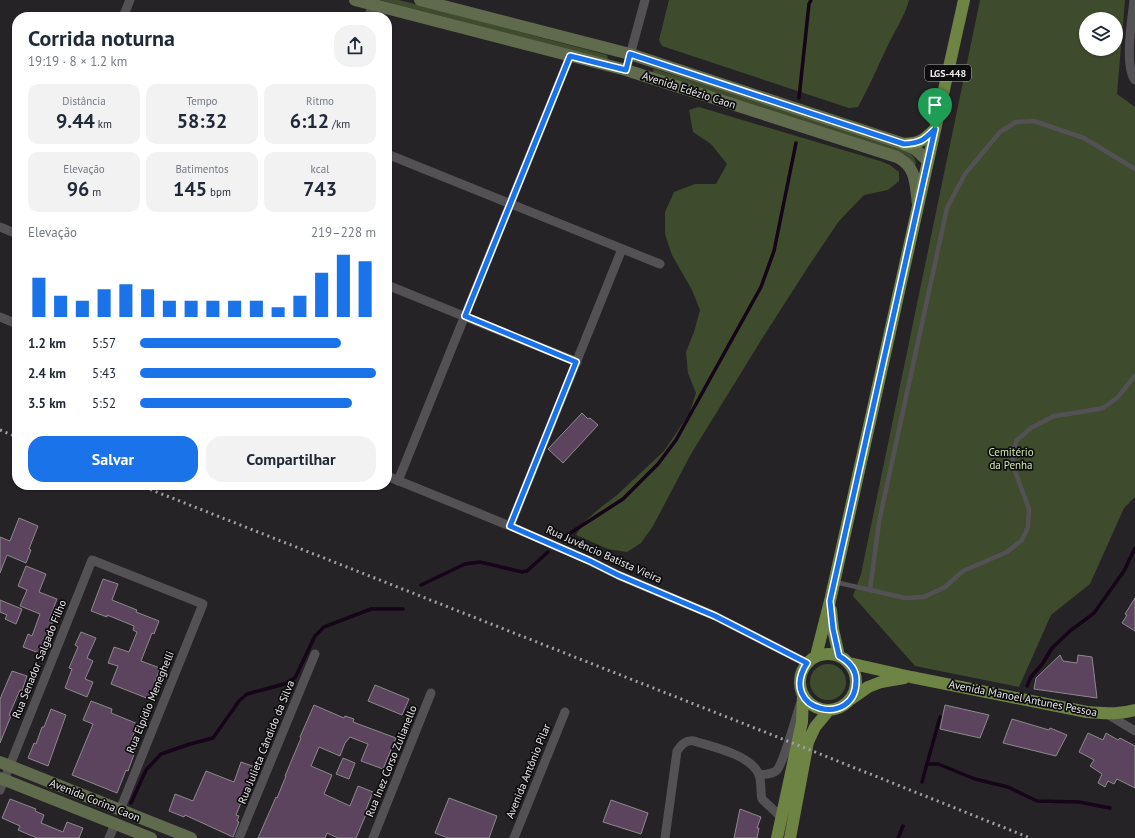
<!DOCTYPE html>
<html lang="pt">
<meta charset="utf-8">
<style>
:root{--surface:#fff;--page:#f2f2f3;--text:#1f2937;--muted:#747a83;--accent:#1a73e8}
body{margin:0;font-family:"PT Sans",sans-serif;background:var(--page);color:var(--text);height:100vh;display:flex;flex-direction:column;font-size:15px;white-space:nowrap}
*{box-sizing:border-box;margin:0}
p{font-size:13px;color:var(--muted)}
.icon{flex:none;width:22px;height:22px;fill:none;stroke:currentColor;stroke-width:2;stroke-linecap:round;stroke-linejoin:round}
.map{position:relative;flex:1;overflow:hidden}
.sheet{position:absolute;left:12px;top:12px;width:380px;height:478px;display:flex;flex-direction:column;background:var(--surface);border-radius:16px;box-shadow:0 1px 3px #0004}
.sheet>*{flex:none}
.tools{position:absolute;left:1079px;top:12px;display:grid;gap:8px}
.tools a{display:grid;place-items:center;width:44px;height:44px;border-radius:50%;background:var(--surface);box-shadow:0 1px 3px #0004;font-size:20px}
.pin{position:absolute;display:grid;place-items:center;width:34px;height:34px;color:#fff;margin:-41px -17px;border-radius:50% 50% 50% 0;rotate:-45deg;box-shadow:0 0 4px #0007}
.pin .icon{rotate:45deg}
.round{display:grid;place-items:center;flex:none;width:42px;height:42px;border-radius:16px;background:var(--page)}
.head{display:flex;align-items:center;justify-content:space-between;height:68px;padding:0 16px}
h1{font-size:22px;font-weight:800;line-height:30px}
.stats{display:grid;grid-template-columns:repeat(3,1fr);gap:6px;height:68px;padding:4px 16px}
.stats div{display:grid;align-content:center;border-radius:10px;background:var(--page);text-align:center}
.stats b{font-size:20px;font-weight:800}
.stats small{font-size:11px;font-weight:400}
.stats p{font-size:11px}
.chart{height:112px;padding:8px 16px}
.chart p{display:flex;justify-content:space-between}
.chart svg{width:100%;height:72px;margin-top:4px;stroke:var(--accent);stroke-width:6}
.action{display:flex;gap:8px;margin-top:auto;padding:8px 16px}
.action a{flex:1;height:46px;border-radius:16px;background:var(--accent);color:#fff;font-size:16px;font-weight:800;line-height:46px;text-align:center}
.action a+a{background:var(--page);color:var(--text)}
ul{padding:0 16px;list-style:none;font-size:13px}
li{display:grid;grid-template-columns:64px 48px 1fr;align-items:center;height:30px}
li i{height:10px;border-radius:5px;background:var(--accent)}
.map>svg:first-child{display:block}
</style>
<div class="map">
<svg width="1135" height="838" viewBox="0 0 1135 838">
<rect width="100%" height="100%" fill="#262326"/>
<path fill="#3e4b2d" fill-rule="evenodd" d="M380,0H399L607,55L608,59L606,60Z
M669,0H909C905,16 895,30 888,45C878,66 869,87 858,107L849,108L662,46L659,40Z
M980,0H1125L1117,94L1135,107V497L1124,508L1090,584L1051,615L1019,687L915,666L853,596L861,574ZM1086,19H1116V49H1086Z
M654,69L894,145C904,149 915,153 916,164L915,165L906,155L901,153L653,74V70Z
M699,107L880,161L890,165L899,172V181L888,190L864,195L839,221L810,264L765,334L691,454L653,526L641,543L627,552L608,549L576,535L584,522L600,508L617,495L664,451L689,414L696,393L688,373L686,352L694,332L700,310L692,290L672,255L665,234V212L674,192L695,184H716L727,164L711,144L693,132L689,110Z
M810 682a18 18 0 1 1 36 0a18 18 0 1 1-36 0Z"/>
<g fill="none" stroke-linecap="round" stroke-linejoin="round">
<path stroke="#160418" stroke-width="3.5" d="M799,98L809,4L811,0
M561,539L623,499L658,464L676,440L761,287L774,251L796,143
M421,585L465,564L480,562L522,572L527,571L548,552
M1027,686L1031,677L1043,663L1052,648L1070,631L1094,613L1124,571L1135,548
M927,764H938L975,779L1008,787L1037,801L1079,802L1110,808
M922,782L940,717
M131,803L146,770L161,754L190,744L213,738L239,701L247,694L284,684L295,678L315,636L324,627L371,609H403
M898,838L903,826"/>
</g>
<path fill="#5c445e" stroke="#8c898c" d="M582,413L588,419L590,418L598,425L563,463L548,449Z
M19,518L38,526L29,549L31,550L26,563L7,555L0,573V537L10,541Z
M26,566L46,574L39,592L57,599L49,620L53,621L39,653L23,647L28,634L32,636L40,614L20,606L27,590L18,586Z
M103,579L118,584L112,600L137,610L136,612L159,621L154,634L152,633L141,661L160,668L149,699L111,684L118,666L108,663L114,647L129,652L137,632L133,630L134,626L107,615V617L91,611Z
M1135,598V631L1122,623L1127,615L1125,614Z
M0,600L22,609L16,624L5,619L7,615L0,612Z
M81,632L96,638L87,658L93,661L85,679L93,682L87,697L65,688L72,669L69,668L78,647L75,645Z
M1060,655L1063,661L1077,663L1078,655L1092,657L1097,698L1034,689L1036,678Z
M12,671L27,676L22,691L20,690L9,715L11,716L0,743V699Z
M375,685L409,699L402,715L368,701Z
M91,701L112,709L111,713L138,724L131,740L138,743L128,771L126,770L117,793L72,775L93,724L83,720Z
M314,705L344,718L345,716L354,719L353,722L396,738L383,769L361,761L368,744L350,737L345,743L340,756L319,747L311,766L332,775L324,794L350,806L358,786L373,792L365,812H367L356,838H338L327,833L325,838H258L276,797L277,798L286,776H285L301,738L300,737Z
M945,705L989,715L980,738L940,729Z
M51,709L66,715L48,766L28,758L34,743L36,744L42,727H44Z
M1012,719L1049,730L1050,728L1067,735L1056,756L1003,743Z
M1088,733L1103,740L1106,733L1118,740L1120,738L1135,746V788L1117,779L1114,784L1108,781L1105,787L1098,783L1102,774L1090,766L1094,760L1079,752Z
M343,758L355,763L349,779L336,774Z
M241,762L255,767L248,785L250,786L246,796L244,795L236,815L239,816L237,821L239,822L233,837L185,815L184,817L169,811L175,794L193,801L206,771L234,782Z
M449,798L497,816L489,838H448L435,833Z
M10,799L36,809L35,811L44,815L41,823L63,832L67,822L83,828L79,838H37L18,830L20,826L2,818Z
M611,800L648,813L641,834L603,822Z
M740,809L761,817L757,828H759L757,838H734Z"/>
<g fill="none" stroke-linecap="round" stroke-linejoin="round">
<path stroke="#545154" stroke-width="4.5" d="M835,582L905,598L924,597L945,587L963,571L1007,552L1022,540L1028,527L1029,509L1015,471L1012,455L1017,440L1031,428L1054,416L1081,412L1103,408L1117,398L1135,376
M870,590L879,522L947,208L965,174L1000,132L1016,122L1034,121L1084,138L1135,169"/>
<path stroke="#545154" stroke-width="9" d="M1134,0C1132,18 1124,67 1135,80
M123,17L130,0
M368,17L373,5
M626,70L645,0
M387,154L660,264
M0,227L17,234
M387,285L577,362
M0,317L17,324
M387,476L510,526L590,561L618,575L715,616L807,663
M398,481L570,56
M510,526L622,249
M1107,714L1135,731
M759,775C765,774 772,775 777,770C784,762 796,717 800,705
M0,790L92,560L203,604L120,810
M109,838L115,824
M239,838L315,654
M373,838L431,693
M514,838L565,712
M665,838L677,751C682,744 686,740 694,741C713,747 752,755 759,775C762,783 760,791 762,799L781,817"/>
<path stroke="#606a4c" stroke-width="12" d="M355,0L626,70L897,157C917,167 915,184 918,204
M420,0L630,54L904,144L915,149L928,161
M0,762L191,838
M0,778L151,838"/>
<path stroke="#6d8444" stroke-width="12" d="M904,144C920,143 923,141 935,129
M831,610L833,629L839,656
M800 682a28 28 0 1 1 56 0a28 28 0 1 1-56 0Z
M816,656L830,601L964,0
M849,663L911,677L1087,712C1103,713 1119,715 1135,710
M851,699L868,687L881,682L904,678
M777,838L802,722L803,696
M790,838L808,742L815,727L829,710"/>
<path stroke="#a2a0a2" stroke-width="3" stroke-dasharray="2 4" stroke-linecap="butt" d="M0,430L17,437
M139,485L780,738L1030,838"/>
</g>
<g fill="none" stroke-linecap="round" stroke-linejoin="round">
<g stroke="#fff" stroke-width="8">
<path id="route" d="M630,54L904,144C920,143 923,141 935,129L830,601L833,629L839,656C848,661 856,669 856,680C857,730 776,711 807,663L715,616L618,575L590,561L510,526L576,362L465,316L570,56L626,70Z"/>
</g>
<use href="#route" stroke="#1a73e8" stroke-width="5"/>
</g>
<g text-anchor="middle" stroke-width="3.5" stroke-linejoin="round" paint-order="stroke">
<rect fill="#0e0d0e" stroke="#a9a8a9" stroke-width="1" x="925" y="65" width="46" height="16" rx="3"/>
<g font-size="10" font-weight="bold" fill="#eceaec">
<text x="948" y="77">LGS-448</text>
</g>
<g font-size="11" fill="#eceaec" stroke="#0e0d0e">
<text transform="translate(689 90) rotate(18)" y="4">Avenida Edézio Caon</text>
<text transform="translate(604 554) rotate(24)" y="4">Rua Juvêncio Batista Vieira</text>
<text transform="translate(39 659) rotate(-68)" y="4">Rua Senador Salgado Filho</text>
<text transform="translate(1023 698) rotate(11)" y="4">Avenida Manoel Antunes Pessoa</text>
<text transform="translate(150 702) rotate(-68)" y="4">Rua Elpídio Meneghelli</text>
<text transform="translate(266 742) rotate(-68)" y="4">Rua Julieta Cândido da Silva</text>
<text transform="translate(391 761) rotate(-68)" y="4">Rua Inez Corso Zulianello</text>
<text transform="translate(528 771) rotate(-68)" y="4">Avenida Antônio Pilar</text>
<text transform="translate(95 800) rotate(22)" y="4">Avenida Corina Caon</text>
</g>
<g font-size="11" fill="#cee8ae" stroke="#0e0d0e">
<text x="1011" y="456">Cemitério<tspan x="1011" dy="13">da Penha</tspan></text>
</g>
</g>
</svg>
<div class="tools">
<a><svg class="icon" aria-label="layers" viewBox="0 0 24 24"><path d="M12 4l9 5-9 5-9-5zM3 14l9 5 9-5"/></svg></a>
</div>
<div class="pin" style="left:935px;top:129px;background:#1e9e55"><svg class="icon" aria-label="arrive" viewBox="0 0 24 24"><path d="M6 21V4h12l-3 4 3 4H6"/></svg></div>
<section class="sheet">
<div class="head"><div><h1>Corrida noturna</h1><p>19:19 · 8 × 1.2 km</p></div><a class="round"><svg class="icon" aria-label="share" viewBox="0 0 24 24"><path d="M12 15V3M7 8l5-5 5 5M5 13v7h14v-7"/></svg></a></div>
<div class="stats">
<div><p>Distância</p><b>9.44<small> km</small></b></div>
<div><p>Tempo</p><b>58:32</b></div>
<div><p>Ritmo</p><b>6:12<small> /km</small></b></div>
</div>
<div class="stats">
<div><p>Elevação</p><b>96<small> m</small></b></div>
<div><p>Batimentos</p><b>145<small> bpm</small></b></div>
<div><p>kcal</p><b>743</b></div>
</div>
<div class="chart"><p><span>Elevação</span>219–228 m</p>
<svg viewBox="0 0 160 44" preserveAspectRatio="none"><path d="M5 44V20M15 44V31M25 44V34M35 44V27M45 44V24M55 44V27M65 44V34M75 44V34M85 44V34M95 44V34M105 44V34M115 44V38M125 44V31M135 44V17M145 44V6M155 44V10"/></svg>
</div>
<ul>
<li><b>1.2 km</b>5:57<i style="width:85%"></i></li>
<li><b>2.4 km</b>5:43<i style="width:100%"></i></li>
<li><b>3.5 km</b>5:52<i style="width:90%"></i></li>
</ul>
<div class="action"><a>Salvar</a><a>Compartilhar</a></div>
</section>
</div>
